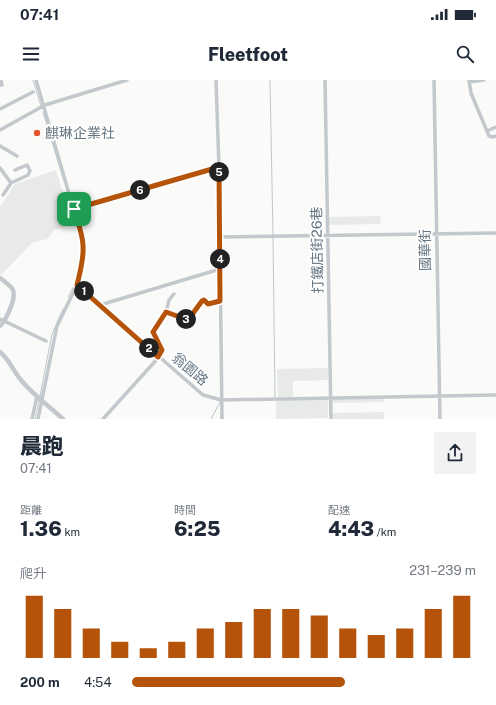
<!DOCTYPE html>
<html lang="zh-TW">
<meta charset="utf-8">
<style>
:root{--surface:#fff;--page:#f2f2f3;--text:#1f2937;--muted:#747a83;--accent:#b45309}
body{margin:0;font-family:"Public Sans","Noto Sans TC",sans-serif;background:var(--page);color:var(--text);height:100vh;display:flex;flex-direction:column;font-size:15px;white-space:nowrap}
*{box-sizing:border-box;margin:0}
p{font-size:13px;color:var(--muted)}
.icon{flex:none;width:22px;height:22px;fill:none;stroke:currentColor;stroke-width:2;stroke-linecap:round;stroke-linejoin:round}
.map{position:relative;height:339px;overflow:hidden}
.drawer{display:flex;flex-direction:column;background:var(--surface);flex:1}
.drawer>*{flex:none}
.pin{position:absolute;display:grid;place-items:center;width:34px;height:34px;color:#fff;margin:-17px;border-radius:8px;box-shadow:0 2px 6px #0006}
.km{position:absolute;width:20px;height:20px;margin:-10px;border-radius:50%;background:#222;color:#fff;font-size:11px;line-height:20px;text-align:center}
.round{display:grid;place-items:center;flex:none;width:42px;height:42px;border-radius:0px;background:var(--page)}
.summary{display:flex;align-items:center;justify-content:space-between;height:68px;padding:0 20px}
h1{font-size:22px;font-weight:800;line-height:30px}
.stats{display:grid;grid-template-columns:repeat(3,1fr);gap:6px;height:68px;padding:4px 20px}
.stats div{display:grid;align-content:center}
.stats b{font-size:20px;font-weight:800}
.stats small{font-size:11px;font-weight:400}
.stats p{font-size:11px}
.chart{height:112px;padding:8px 20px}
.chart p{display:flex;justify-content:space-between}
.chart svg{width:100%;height:72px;margin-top:4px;stroke:var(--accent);stroke-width:6}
ul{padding:0 20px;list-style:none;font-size:13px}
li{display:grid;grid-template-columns:64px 48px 1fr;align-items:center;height:30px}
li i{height:10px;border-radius:5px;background:var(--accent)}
.status{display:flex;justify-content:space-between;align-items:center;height:28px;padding:0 20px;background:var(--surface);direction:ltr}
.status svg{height:11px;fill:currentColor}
header{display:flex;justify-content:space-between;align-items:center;height:52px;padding:0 20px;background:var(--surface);font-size:18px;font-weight:800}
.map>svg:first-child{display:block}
</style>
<div class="status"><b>07:41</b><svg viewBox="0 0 49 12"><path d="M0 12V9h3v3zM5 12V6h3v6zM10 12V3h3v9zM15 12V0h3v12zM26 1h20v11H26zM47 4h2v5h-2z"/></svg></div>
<header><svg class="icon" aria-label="menu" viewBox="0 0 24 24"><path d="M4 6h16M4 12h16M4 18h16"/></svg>Fleetfoot<svg class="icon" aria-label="search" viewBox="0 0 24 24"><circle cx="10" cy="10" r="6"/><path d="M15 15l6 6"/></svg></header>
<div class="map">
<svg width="496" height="339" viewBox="0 0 496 339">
<rect width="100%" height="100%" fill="#fafaf8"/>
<path fill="#e8e9e9" d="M56,90L73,144L54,150L48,159L33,162L1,195L0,194V127L15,104Z
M381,136L380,144L329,145V137Z
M328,288V300L293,301V317H278L277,289Z
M332,318H384V322L332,323Z
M328,319V338L276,339V320Z
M384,332V339H333L332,333Z"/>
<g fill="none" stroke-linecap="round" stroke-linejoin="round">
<path stroke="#bbc7cb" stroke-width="1" d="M33,0L41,26
M270,0L273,155
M43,32L63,98
M273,158L275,317
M68,217L76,202
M40,316L52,254L63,229
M35,339L39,321
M211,339L220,322"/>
<path stroke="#c3c8cc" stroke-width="3.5" d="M36,0L81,155L83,166L80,192L77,205L57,246L38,339
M216,0L219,87L222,339
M325,0L331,339
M434,0L440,339
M469,0L471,13L489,56L493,57L496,56
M469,2L484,0
M0,5H2L1,0
M0,29L33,12
M0,50L45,25L127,0
M487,51L496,47
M0,66L17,76
M0,88L11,103
M3,115L11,103L28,95L30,91L27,85L15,90
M74,129L219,87
M219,157L496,153
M77,205L203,315L221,320L496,315
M100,225L220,189
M166,232L169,220L174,214
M0,239L46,261
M32,339L37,316
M103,339L159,277L162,270L153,252L166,232L188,240L202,221L204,220L208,224L220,221"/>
<path stroke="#c3c8cc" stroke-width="4.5" d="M0,198C4,201 9,205 12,208C18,216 6,240 0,246
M0,272C10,280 13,291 21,300C33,315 49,326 63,339"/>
</g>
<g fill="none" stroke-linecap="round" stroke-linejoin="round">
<g stroke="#fff" stroke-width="8">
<path id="route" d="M219,87L220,221L208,224L204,220L202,221L188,240L166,232L153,252L162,270L158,277L77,205C80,192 84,179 83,166C83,154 77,141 74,129Z"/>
</g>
<use href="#route" stroke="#b45309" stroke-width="5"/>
</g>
<circle fill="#e4572e" stroke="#fff" stroke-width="1.5" cx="37" cy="53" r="4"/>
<g text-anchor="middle" stroke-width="4" stroke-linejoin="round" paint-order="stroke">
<g font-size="14" fill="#657683" stroke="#fff" text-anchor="start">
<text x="45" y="58">麒琳企業社</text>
</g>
<g font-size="14" fill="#657683" stroke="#fff">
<text transform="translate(317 170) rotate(-91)" y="5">打鐵店街26巷</text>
<text transform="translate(425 170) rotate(-91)" y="5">國華街</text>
<text transform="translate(190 289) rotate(40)" y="5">翁園路</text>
</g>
</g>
</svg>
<div class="pin" style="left:74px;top:129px;background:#1e9e55"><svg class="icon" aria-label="arrive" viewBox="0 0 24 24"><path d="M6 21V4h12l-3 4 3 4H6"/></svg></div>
<b class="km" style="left:84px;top:211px">1</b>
<b class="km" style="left:149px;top:268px">2</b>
<b class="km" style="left:186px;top:239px">3</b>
<b class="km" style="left:220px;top:179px">4</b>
<b class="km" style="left:219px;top:92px">5</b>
<b class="km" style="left:140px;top:110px">6</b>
</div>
<section class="drawer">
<div class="summary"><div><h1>晨跑</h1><p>07:41</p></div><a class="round"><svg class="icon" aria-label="share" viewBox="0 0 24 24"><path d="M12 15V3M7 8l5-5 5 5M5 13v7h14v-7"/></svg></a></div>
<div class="stats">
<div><p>距離</p><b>1.36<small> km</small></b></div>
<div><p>時間</p><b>6:25</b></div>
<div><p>配速</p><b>4:43<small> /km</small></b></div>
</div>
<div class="chart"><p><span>爬升</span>231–239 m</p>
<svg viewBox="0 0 160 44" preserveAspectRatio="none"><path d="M5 44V6M15 44V14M25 44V26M35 44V34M45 44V38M55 44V34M65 44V26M75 44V22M85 44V14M95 44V14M105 44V18M115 44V26M125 44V30M135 44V26M145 44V14M155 44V6"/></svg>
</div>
<ul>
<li><b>200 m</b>4:54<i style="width:62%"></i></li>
</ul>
</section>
